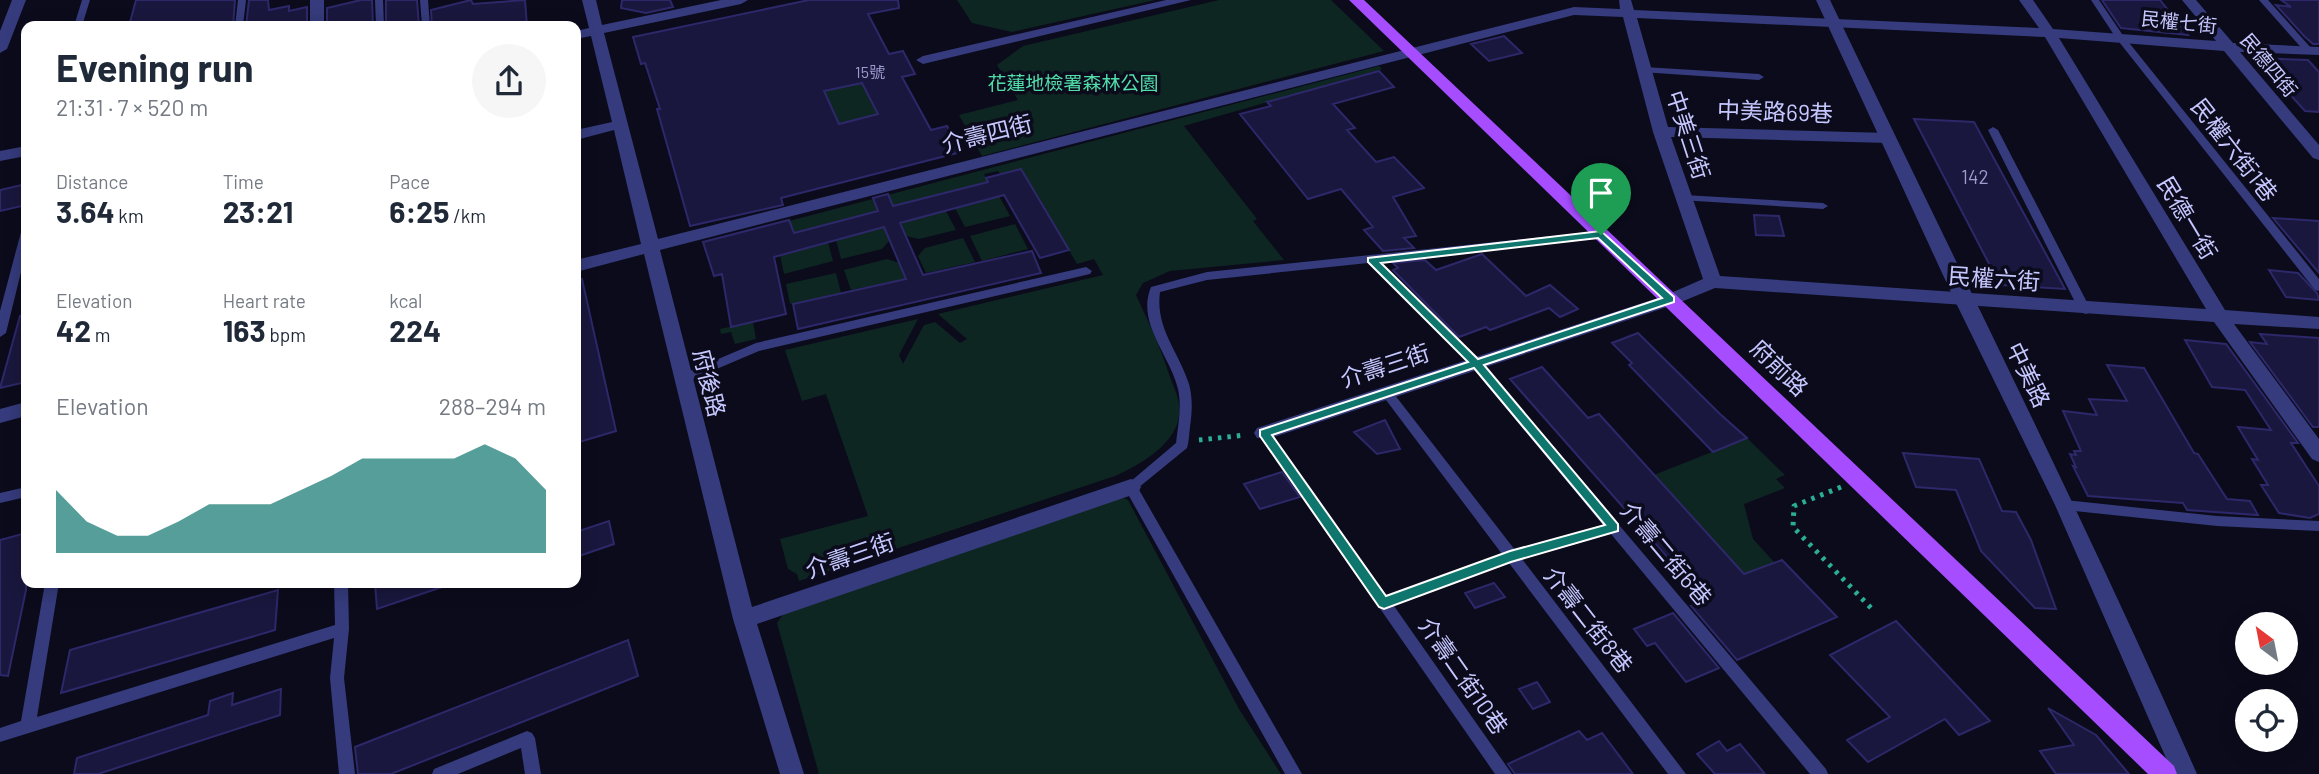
<!DOCTYPE html>
<meta charset="utf-8">
<style>
:root{--surface:#fff;--page:#f6f6f7;--text:#1f2937;--muted:#747a83;--accent:#0f766e}
body{margin:0;font-family:Barlow,"Noto Sans TC",sans-serif;background:var(--page);color:var(--text);height:100vh;display:flex;flex-direction:column;font-size:26px;white-space:nowrap}
*{box-sizing:border-box;margin:0}
p{font-size:23px;color:var(--muted)}
.icon{flex:none;width:38px;height:38px;fill:none;stroke:currentColor;stroke-width:2;stroke-linecap:round;stroke-linejoin:round}
.map{position:relative;flex:1;overflow:hidden}
.panel{position:absolute;left:21px;top:21px;width:560px;height:567px;display:flex;flex-direction:column;background:var(--surface);border-radius:14px;box-shadow:0 4px 18px #0003}
.panel>*{flex:none}
.needle{width:46px;rotate:328deg}
.tools{position:absolute;left:2235px;top:612px;display:grid;gap:14px}
.tools a{display:grid;place-items:center;width:63px;height:63px;border-radius:50%;background:var(--surface);box-shadow:0 4px 18px #0003;font-size:35px}
.pin{position:absolute;display:grid;place-items:center;width:60px;height:60px;color:#fff;margin:-72px -30px;border-radius:50% 50% 50% 0;rotate:-45deg;box-shadow:0 0 7px #0007}
.pin .icon{rotate:45deg}
.round{display:grid;place-items:center;flex:none;width:74px;height:74px;border-radius:37px;background:var(--page)}
.overview{display:flex;align-items:center;justify-content:space-between;height:119px;padding:0 35px}
h1{font-size:38px;font-weight:700;line-height:52px}
.stats{display:grid;grid-template-columns:repeat(3,1fr);gap:10px;height:119px;padding:7px 35px}
.stats div{display:grid;align-content:center}
.stats b{font-size:30px;font-weight:700}
.stats small{font-size:19px;font-weight:400}
.stats p{font-size:19px}
.chart{height:196px;padding:14px 35px}
.chart p{display:flex;justify-content:space-between}
.chart svg{width:100%;height:126px;margin-top:7px;fill:var(--accent);opacity:.7}
.map>svg:first-child{display:block}
</style>
<div class="map">
<svg width="2319" height="774" viewBox="0 0 2319 774">
<rect width="100%" height="100%" fill="#0b0b1c"/>
<path fill="#0e2622" d="M957,0H1155L1012,32L972,23Z
M1219,0H1331L1384,51L982,156L959,115L1018,100L997,65L1023,46Z
M1379,66L1382,69L1184,126L1257,219L1253,221L1284,260L1170,271L1143,283L1136,295C1148,321 1160,346 1169,374C1172,384 1178,394 1179,405C1184,440 1142,464 1115,476L799,581L797,574L788,569L780,539L868,516L826,394L802,401L785,350L918,319L899,355L903,364L924,325L935,322L960,343L967,339L938,314L1103,275L1094,259L1077,264L1021,169L1010,172L1018,186L1009,188L998,171L984,174L988,182L796,232L798,245L789,221Z
M817,74L825,94L824,91L862,83L878,114L798,133Z
M999,196L1010,216L965,227L955,208Z
M946,211L956,230L919,239L906,236L901,223Z
M1015,224L1028,249L982,261L970,236Z
M884,227L890,240L882,249L841,259L836,240Z
M963,238L975,262L926,273L918,256L925,248Z
M828,242L833,261L784,274L780,255Z
M887,259L900,263L905,279L851,290L844,270Z
M836,273L841,293L790,304L786,284Z
M753,322L756,339L735,344L731,332L721,334L720,329Z
M1747,438L1785,475L1776,479L1785,488L1744,504L1753,539L1775,563L1768,565L1776,575L1791,569L1796,574L1759,590L1654,475Z
M1117,495L1128,500L1239,709L1281,774H819L777,623L784,613Z"/>
<path fill="#19173d" stroke="#2d2869" stroke-width="2" fill-rule="evenodd" d="M136,0H235L233,26H129Z
M249,0H268L269,10L289,6V11L307,7V26H246Z
M361,0H372L373,26H327V8Z
M386,0H417L419,26H386Z
M471,0L473,4L525,0L527,26H432L431,10Z
M622,0H670L673,7L646,13L621,8Z
M809,0H898L899,8L868,14L889,54L903,51L915,74L902,77L931,130L947,126L961,152L781,198L783,205L690,226L657,109H660L645,63L641,64L633,37ZM862,83L878,114L839,124L824,91Z
M2102,0H2160L2188,35L2121,28Z
M2281,0H2319V44H2313L2304,36L2276,5L2291,7Z
M1504,36L1522,53L1489,61L1471,44Z
M2257,58L2308,60L2319,72V112L2305,111Z
M1379,71L1394,87L1333,104L1355,128L1347,130L1376,162L1394,157L1424,188L1393,197L1416,236L1404,238L1414,248L1383,251L1364,230L1373,227L1341,189L1308,199L1240,114L1271,106L1267,102Z
M1914,119L1974,122L2065,289L2000,285Z
M1021,169L1069,250L1040,258L1004,195L900,223L923,275L1032,251L1041,273L798,329L793,304L906,279L884,227L774,257L786,314L731,327L722,274L714,276L703,242L789,220L794,233L878,211L873,198L888,194L893,206L988,182L986,178Z
M26,184V205L0,211V190Z
M1754,215L1779,216L1784,236L1756,235Z
M2273,218L2319,221V273Z
M1482,254L1526,296L1550,285L1578,309L1560,317L1549,308L1490,330L1486,327L1459,337L1393,270L1398,268L1393,263L1425,260L1436,270Z
M2269,270L2298,273L2317,293L2319,300L2286,297Z
M576,279H582L616,431L576,443Z
M20,316L26,317V382L0,388Z
M1638,333L1720,414L1747,438L1713,452L1629,365L1632,363L1612,343Z
M2260,334L2319,338V427H2313L2250,342L2267,344Z
M2185,340L2226,344L2298,443H2291L2319,486V514L2310,518L2279,513L2261,485H2268L2252,459L2258,460L2238,427L2271,430L2245,390L2212,387Z
M2107,365L2144,368L2194,453L2198,454L2227,499L2250,501L2258,515L2187,510L2183,503L2088,496L2073,466L2076,467L2070,454L2076,455L2074,451H2081L2063,411L2097,415L2089,399L2127,401Z
M1542,367L1588,418L1599,414L1744,574L1782,560L1837,617L1737,660L1691,606L1705,600L1510,379Z
M1385,420L1400,449L1377,454L1354,432Z
M1903,453L1979,459L2002,511L2016,512L2031,540L2056,609L2035,608L1981,551L1956,490L1916,487Z
M1282,472L1300,497L1260,509L1244,484Z
M609,521L614,544L576,557V532Z
M26,533V590L8,676L0,675V540Z
M375,583H444L445,586L377,609Z
M1494,583L1505,597L1475,608L1465,593Z
M278,590L275,630L61,693L70,650Z
M1673,613L1719,668L1686,682L1655,643L1647,646L1634,629Z
M1896,621L1990,721L1959,735L1945,719L1868,762L1847,740L1890,717L1830,655Z
M628,640L638,676L391,774H358L355,747Z
M1537,682L1550,702L1533,709L1519,689Z
M281,689L280,715L98,774H74L77,758L208,715L210,701L233,693L232,705Z
M2048,708L2096,735L2129,774H2056L2040,751L2074,745Z
M1579,731L1587,740L1602,733L1633,774H1515L1508,764Z
M1719,741L1727,751L1740,744L1765,774H1715L1697,754Z"/>
<g fill="none" stroke-linecap="round" stroke-linejoin="round">
<path stroke="#2bae95" stroke-width="5" stroke-dasharray="3.5 6" stroke-linecap="butt" d="M1199,440L1246,435
M1841,487L1794,506L1793,527L1872,609"/>
<path fill="#353b7c" fill-rule="evenodd" d="M82,0H90L82,26H74Z
M238,0H246L243,26H235Z
M375,0H383L384,26H376Z
M420,0H428L430,26H422Z
M2091,0H2099L2122,34L2319,279V291L2315,290L2116,38Z
M2259,0H2268L2311,48V52H2305Z
M1644,67L1759,74L1764,77L1759,80L1641,72L1639,70Z
M1993,127L1998,130L2091,310L2089,313L2085,314L2079,310L1988,130Z
M1684,195L1823,203L1828,206L1823,209L1680,200L1679,198L1680,196Z
M26,228V252L6,333L0,337V311L21,232Z
M1601,231L1605,233L1606,235L1605,237L1380,262L1480,361L1826,769L1828,774H1810L1611,534L1522,559L1686,774H1668L1509,563L1394,606L1512,774H1495L1258,433L1260,430H1268L1387,596L1502,554L1383,396L1381,393L1383,390H1391L1515,550L1603,525L1472,367L1368,263L1207,280L1160,292C1155,328 1179,352 1189,384C1193,399 1192,413 1190,427C1189,435 1189,442 1187,448L1138,488L1302,774H1285L1124,487L1176,443C1178,425 1182,407 1178,389C1170,355 1136,323 1151,287L1207,272Z
M1086,267L1092,271L1090,274L759,351L686,382H678L676,379L678,376L756,343Z
M26,487V497L0,503V493Z
M2065,500L2217,516L2319,521V531L2217,526L2065,510L2060,509L2058,505L2060,501Z
M45,583H59L37,717L335,625L334,583H348L349,629L344,678L355,774H339L330,678L334,638L0,742V728L21,721Z
M527,731L532,733L535,738L541,774H525L521,748L458,774H432L434,769Z"/>
<path fill="#353b7c" fill-rule="evenodd" d="M310,0H324V26H310Z
M582,0H596L602,25L721,0H748L741,4L604,33L658,239L1574,7L1620,9L1619,0H1631L1634,10L2039,28L2019,0H2033L2053,29L2216,41L2182,0H2196L2233,43L2319,47V55L2240,52L2319,145V160L2313,158L2224,51L2059,38L2225,310L2319,317V329L2234,324L2319,439V462L2312,459L2214,322L1715,288L1676,304L1271,438H1257L1254,433L1257,428L1664,296L1703,279L1653,132L1623,17L1574,15L660,250L752,607L1131,479L1138,481L1141,487L1138,493L757,624L804,774H780L733,619L644,254L576,272V260L641,244L614,130L576,140V130L612,122L591,36L576,39V31L589,28ZM1637,18L2045,37L2206,309L1720,276L1671,137L1888,143L1896,138L1888,133L1668,127Z
M1166,0H1191L923,64L916,60L923,56Z
M26,146V156L0,161V151Z
M26,402V416L0,423V409Z"/>
<path fill="#353b7c" fill-rule="evenodd" d="M12,0H26L7,49L0,53V31Z
M1816,0H1830C1953,258 2082,513 2197,774H2173L2055,505L1955,301Z"/>
<path fill="#a54dff" fill-rule="evenodd" d="M1349,0H1364L2174,766L2177,774H2148Z"/>
</g>
<path fill="#0f766e" stroke="#fff" stroke-width="2" fill-rule="evenodd" d="M1601,231L1674,297V302L1484,365L1618,524V531L1511,562L1384,609L1379,607L1260,436V430L1468,362L1368,262V258ZM1598,238L1662,298L1478,359L1381,263ZM1474,368L1605,525L1510,551L1386,596L1272,435Z"/>
<g text-anchor="middle" stroke-width="7" stroke-linejoin="round" paint-order="stroke">
<g font-size="16" fill="#9b9bce">
<text x="870" y="78">15號</text>
</g>
<g font-size="19" fill="#c6c7ff" stroke="#0b0b1c">
<text transform="translate(2179 22) rotate(6)" y="7">民權七街</text>
<text transform="translate(2269 65) rotate(50)" y="7">民德四街</text>
</g>
<g font-size="19" fill="#51dfa9" stroke="#0b0b1c">
<text x="1073" y="90">花蓮地檢署森林公園</text>
</g>
<g font-size="19" fill="#9b9bce">
<text x="1975" y="184">142</text>
</g>
<g font-size="23" fill="#c6c7ff" stroke="#0b0b1c">
<text transform="translate(1775 112) rotate(2)" y="8">中美路69巷</text>
<text transform="translate(987 134) rotate(-14)" y="8">介壽四街</text>
<text transform="translate(1688 135) rotate(72)" y="8">中美三街</text>
<text transform="translate(2234 150) rotate(52)" y="8">民權六街1巷</text>
<text transform="translate(2187 218) rotate(59)" y="8">民德一街</text>
<text transform="translate(1994 279) rotate(4)" y="8">民權六街</text>
<text transform="translate(1385 366) rotate(-18)" y="8">介壽三街</text>
<text transform="translate(1779 368) rotate(44)" y="8">府前路</text>
<text transform="translate(2028 375) rotate(64)" y="8">中美路</text>
<text transform="translate(709 383) rotate(76)" y="8">府後路</text>
<text transform="translate(1666 554) rotate(50)" y="8">介壽二街6巷</text>
<text transform="translate(850 556) rotate(-19)" y="8">介壽三街</text>
<text transform="translate(1588 620) rotate(52)" y="8">介壽二街8巷</text>
<text transform="translate(1463 676) rotate(55)" y="8">介壽二街10巷</text>
</g>
</g>
</svg>
<div class="tools">
<a><svg class="needle" viewBox="-14 -14 28 28"><path d="M0-13l5 13h-10z" fill="#e53935"/><path d="M0 13l5-13h-10z" fill="#747a83"/></svg></a>
<a><svg class="icon" aria-label="locate" viewBox="0 0 24 24"><circle cx="12" cy="12" r="6"/><path d="M12 2v4M12 18v4M2 12h4M18 12h4"/></svg></a>
</div>
<div class="pin" style="left:1601px;top:235px;background:#1e9e55"><svg class="icon" aria-label="arrive" viewBox="0 0 24 24"><path d="M6 21V4h12l-3 4 3 4H6"/></svg></div>
<section class="panel">
<div class="overview"><div><h1>Evening run</h1><p>21:31 · 7 × 520 m</p></div><a class="round"><svg class="icon" aria-label="share" viewBox="0 0 24 24"><path d="M12 15V3M7 8l5-5 5 5M5 13v7h14v-7"/></svg></a></div>
<div class="stats">
<div><p>Distance</p><b>3.64<small> km</small></b></div>
<div><p>Time</p><b>23:21</b></div>
<div><p>Pace</p><b>6:25<small> /km</small></b></div>
</div>
<div class="stats">
<div><p>Elevation</p><b>42<small> m</small></b></div>
<div><p>Heart rate</p><b>163<small> bpm</small></b></div>
<div><p>kcal</p><b>224</b></div>
</div>
<div class="chart"><p><span>Elevation</span>288–294 m</p>
<svg viewBox="0 0 160 44" preserveAspectRatio="none"><path d="M0 44V22L10 33L20 38L30 38L40 33L50 27L60 27L70 27L80 22L90 17L100 11L110 11L120 11L130 11L140 6L150 11L160 22V44z"/></svg>
</div>
</section>
</div>
